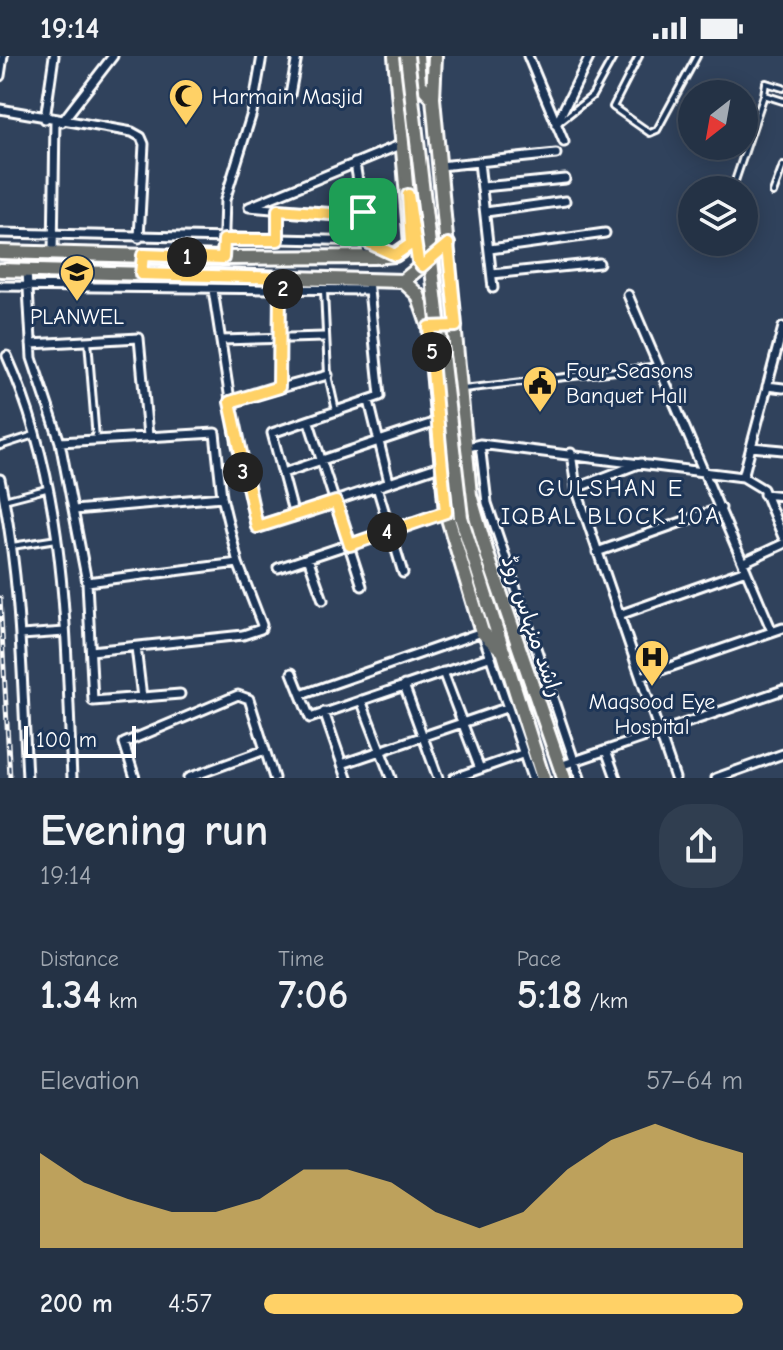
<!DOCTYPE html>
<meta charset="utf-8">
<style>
:root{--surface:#243245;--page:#303e50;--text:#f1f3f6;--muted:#a3aab3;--line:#414d5e;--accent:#ffd166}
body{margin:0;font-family:"Comic Neue","Playpen Sans Arabic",sans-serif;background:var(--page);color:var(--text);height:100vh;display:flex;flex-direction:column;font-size:30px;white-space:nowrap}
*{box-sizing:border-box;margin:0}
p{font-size:26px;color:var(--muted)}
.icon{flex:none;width:44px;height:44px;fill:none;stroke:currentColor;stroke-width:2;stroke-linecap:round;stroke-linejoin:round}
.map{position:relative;height:722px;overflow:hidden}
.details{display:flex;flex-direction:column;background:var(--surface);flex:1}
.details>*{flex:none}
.needle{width:52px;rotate:211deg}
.buttons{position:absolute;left:678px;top:24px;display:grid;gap:16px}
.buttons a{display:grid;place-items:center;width:80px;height:80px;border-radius:50%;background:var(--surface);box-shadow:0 4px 20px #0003,0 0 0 2px var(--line);font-size:40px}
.scale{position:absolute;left:24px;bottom:20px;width:112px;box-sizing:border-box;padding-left:8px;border:4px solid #fff;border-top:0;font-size:22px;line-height:28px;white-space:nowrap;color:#fff;-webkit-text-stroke:6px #1d3557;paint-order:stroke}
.pin{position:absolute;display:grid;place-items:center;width:68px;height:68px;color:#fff;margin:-34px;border-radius:16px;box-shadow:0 4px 12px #0006}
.km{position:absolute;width:40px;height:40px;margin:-20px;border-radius:50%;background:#222;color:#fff;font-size:22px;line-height:40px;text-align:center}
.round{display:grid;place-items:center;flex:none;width:84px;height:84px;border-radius:32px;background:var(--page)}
.head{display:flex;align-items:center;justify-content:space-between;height:136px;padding:0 40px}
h1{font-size:44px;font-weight:600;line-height:60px}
.metrics{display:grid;grid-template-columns:repeat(3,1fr);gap:12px;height:136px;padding:8px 40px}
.metrics div{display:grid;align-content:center}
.metrics b{font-size:40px;font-weight:600}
.metrics small{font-size:22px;font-weight:400}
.metrics p{font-size:22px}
.chart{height:224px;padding:16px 40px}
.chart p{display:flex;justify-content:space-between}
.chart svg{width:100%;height:144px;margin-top:8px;fill:var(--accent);opacity:.7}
ul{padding:0 40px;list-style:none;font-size:26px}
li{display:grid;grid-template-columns:128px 96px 1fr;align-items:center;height:60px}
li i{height:20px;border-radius:10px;background:var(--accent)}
.status{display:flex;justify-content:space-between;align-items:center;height:56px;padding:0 40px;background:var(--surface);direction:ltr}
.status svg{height:22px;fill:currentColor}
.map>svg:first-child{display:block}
</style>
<div class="status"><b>19:14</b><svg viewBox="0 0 49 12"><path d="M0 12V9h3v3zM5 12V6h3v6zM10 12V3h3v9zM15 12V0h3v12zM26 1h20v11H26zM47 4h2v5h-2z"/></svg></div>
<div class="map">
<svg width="783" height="722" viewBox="0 0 783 722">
<rect width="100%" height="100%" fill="#30425c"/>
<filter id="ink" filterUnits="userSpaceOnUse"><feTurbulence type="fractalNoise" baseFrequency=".0125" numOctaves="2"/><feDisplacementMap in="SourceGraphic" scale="16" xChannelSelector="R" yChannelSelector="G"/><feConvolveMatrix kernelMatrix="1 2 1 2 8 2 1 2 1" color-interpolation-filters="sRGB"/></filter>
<g filter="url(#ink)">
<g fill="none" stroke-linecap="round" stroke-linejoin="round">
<g stroke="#fff" stroke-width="10">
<path id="lane" d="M639,0L613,51L650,77L657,74L697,0
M764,39L766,27L783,32
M558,67L592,40L614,0
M735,125L764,39L783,45
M773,137L783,110
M324,235L328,319L336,355
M88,285L96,383
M463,333L659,310
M0,390L34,379
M4,444L46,433
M12,490L57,483"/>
</g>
<g stroke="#fff" stroke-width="13">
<path id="street" d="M528,0L564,86
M0,20L3,0
M290,39L297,0
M0,53L132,76L141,81L144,88L139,182
M45,63L54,0
M62,66L113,0
M556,69L590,0
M479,106L493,232
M355,107L363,156L330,158L249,151L402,88
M440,110L556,98
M483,131L565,123
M278,154V184
M363,156L367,201
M486,156L565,145
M0,177L370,185L389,198
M490,193L605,177
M53,197L55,64
M223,202L225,144L252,57L262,0
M27,215L32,302L60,386L87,526L93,645L180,638
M492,218L599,207
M0,230L369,234L368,224
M213,234L237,389L257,471L443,409
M628,239L772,575
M221,284L324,281
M31,288L139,282L148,380
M7,300C68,436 65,576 72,722
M767,330L783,332
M279,331L280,233
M369,345L389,426
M230,346L328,319
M309,366L362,530
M60,386L215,377L222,441L238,507L262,569L261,573L243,579L91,595
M480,388L487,447L580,722
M468,391L480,388L743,421L763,433L783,481
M751,391L783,394
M571,397L576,432L675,722
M283,417L439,365
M743,421L783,271
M0,423C21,521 22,622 27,722
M377,431L403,517
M576,432L641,407
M764,438L783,440
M74,454L222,441
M294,460L272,377L380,340L369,234
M597,496L721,452
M308,502L323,544
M744,506L783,488
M278,512L446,456
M87,526L238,507
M619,559L746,514
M21,579L65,576
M136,591L142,642
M443,616L480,713
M292,617L310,662L489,601
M641,621L783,572
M404,629L438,722
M301,639L482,576L532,722
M361,644L391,722
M324,656L342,708
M606,694L616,722
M560,710L783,634
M135,722L124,687L238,639L249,643L274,722
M188,722L265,694
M347,722L342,708L506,652
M454,722L522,698
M716,722L783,698"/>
</g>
<g stroke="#fff" stroke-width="18">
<path id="primary" d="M417,0L419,27L433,42
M435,0L433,42L470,439L488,501L564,722
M0,196L223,202L374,201L395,199L411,188L395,0
M0,214L403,225L448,188
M403,225L418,239L429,271L446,456L482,576L504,596
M461,461L543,722"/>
</g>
<use href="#lane" stroke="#1d3557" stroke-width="4"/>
<use href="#street" stroke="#1d3557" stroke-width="7"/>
<use href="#primary" stroke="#6c706d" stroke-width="12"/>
<g stroke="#fff" stroke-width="5">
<path id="rail" d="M0,542L10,722"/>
</g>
<use href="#rail" stroke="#1d3557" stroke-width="2" stroke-dasharray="6" stroke-linecap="butt"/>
<g stroke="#fff" stroke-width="18" stroke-linecap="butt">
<path id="primary-bridge" d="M407,0L461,461"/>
</g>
<use href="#primary-bridge" stroke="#6c706d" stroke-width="12"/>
</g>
</g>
<g fill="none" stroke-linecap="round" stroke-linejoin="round" filter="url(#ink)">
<g stroke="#fff" stroke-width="16">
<path id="route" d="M408,139L418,205L422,210L448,188L456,270L429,271L446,456L350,489L336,446L257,471L230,346L279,331L280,233H287V222L141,218L143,199L223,202L224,184H278V154L330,158L363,156L365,185L395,199L411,188Z"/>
</g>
<use href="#route" stroke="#ffd166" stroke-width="10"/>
</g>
<defs>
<g id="mosque-pin" transform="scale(1.8)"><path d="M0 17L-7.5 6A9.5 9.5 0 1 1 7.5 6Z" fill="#ffd166" stroke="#1d3557"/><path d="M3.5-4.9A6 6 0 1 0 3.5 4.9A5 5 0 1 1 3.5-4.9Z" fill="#111"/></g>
<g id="university-pin" transform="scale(1.8)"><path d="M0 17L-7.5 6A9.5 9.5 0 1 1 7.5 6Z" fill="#ffd166" stroke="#1d3557"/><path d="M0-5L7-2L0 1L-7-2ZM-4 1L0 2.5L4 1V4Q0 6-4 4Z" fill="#111"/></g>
<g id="civic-pin" transform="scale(1.8)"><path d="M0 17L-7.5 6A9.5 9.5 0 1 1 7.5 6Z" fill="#ffd166" stroke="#1d3557"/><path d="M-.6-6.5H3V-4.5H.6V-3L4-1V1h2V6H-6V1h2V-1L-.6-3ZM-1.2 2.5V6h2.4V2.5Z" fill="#111"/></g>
<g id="hospital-pin" transform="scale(1.8)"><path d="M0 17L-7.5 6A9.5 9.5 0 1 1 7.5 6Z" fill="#ffd166" stroke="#1d3557"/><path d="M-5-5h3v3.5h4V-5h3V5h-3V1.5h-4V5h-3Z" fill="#111"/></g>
</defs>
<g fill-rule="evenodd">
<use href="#mosque-pin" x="186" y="40"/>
<use href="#university-pin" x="77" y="216"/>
<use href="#civic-pin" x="540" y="327"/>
<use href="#hospital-pin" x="652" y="601"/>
</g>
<g text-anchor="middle" stroke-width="6" stroke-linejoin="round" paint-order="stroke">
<g font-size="22" fill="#fff" stroke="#1d3557" text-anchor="start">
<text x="212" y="48">Harmain Masjid</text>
<text x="77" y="268" text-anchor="middle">PLANWEL</text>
<text x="566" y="322">Four Seasons<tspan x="566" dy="25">Banquet Hall</tspan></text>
<text x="652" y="653" text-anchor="middle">Maqsood Eye<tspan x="652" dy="25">Hospital</tspan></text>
</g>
<g font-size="22" fill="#fff" stroke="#1d3557">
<text transform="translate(533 570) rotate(71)" y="8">راشد منہاس روڈ</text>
</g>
<g font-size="24" letter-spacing="2" fill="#fff" stroke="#1d3557">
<text x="611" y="440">GULSHAN E<tspan x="611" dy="28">IQBAL BLOCK 10A</tspan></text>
</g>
</g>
</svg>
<div class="buttons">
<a><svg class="needle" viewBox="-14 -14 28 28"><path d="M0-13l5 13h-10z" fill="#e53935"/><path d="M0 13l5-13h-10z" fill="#a3aab3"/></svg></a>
<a><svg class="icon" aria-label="layers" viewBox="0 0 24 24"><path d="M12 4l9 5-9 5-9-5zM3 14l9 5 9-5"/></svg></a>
</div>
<div class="scale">100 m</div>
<div class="pin" style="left:363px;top:156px;background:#1e9e55"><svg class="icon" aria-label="arrive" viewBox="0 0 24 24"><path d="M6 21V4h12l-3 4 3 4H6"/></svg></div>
<b class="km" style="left:187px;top:201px">1</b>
<b class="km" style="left:283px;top:233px">2</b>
<b class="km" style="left:243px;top:416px">3</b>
<b class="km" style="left:387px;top:476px">4</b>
<b class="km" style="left:432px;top:296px">5</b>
</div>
<section class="details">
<div class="head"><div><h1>Evening run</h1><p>19:14</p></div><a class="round"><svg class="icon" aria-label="share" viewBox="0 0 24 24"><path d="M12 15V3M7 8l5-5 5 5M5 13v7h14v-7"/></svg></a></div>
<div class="metrics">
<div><p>Distance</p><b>1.34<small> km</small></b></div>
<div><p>Time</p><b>7:06</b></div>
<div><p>Pace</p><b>5:18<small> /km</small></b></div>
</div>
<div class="chart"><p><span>Elevation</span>57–64 m</p>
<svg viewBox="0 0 160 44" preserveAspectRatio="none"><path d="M0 44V15L10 24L20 29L30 33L40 33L50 29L60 20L70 20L80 24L90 33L100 38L110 33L120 20L130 11L140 6L150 11L160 15V44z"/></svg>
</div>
<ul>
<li><b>200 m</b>4:57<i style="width:100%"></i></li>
</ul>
</section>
